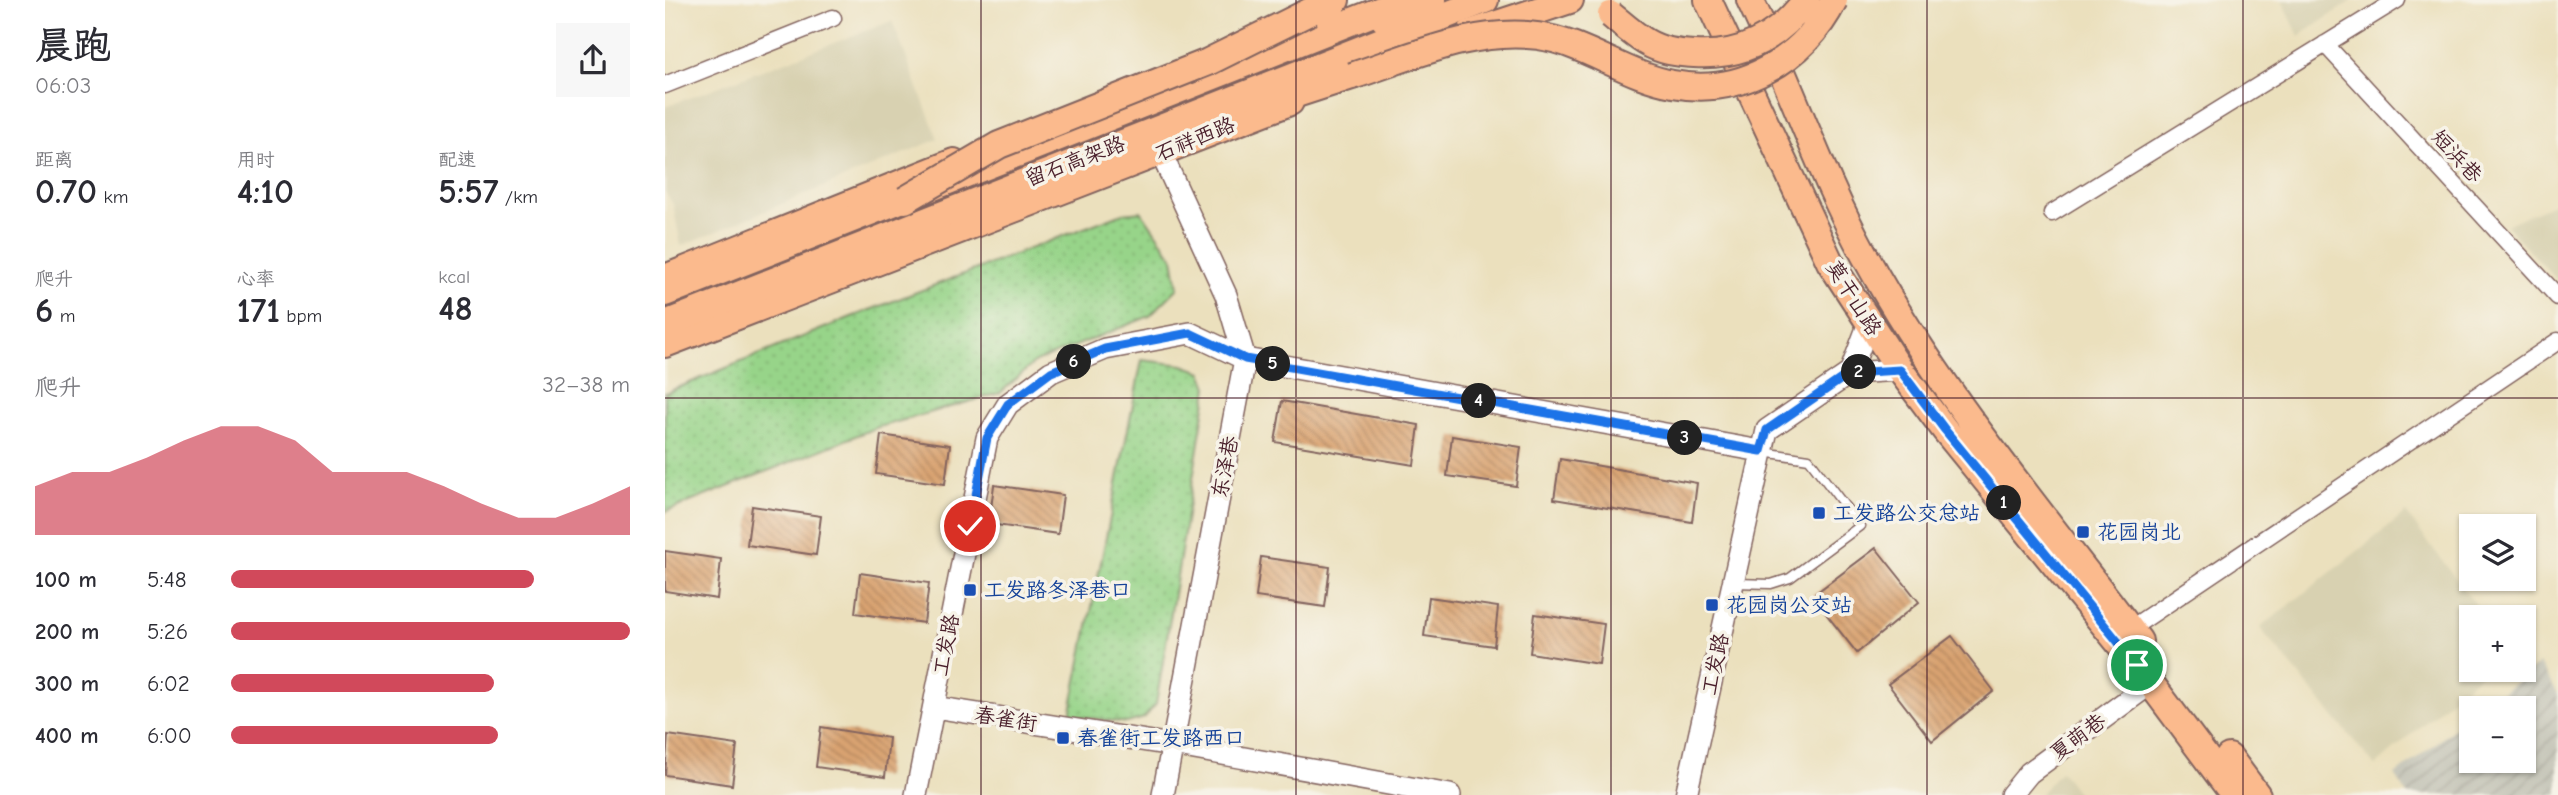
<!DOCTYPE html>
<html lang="zh">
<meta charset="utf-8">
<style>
:root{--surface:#fff;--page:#f7f7f7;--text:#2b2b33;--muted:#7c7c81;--accent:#d1495b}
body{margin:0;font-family:"Comic Neue","LXGW WenKai TC",sans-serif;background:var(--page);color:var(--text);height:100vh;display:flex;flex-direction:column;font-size:26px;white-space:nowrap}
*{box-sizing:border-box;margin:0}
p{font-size:23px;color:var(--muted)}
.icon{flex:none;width:38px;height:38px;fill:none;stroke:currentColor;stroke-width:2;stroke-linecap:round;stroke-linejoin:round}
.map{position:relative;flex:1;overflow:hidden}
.sheet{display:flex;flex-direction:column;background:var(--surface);width:665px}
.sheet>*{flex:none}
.tools{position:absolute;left:1794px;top:514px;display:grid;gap:14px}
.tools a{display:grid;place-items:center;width:77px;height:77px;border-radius:0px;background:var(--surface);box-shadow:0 2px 5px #0004;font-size:35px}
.pin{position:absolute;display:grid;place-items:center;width:60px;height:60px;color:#fff;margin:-30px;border:4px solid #fff;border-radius:50%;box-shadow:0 2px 7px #0007}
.km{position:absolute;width:35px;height:35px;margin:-18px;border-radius:50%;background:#222;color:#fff;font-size:19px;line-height:35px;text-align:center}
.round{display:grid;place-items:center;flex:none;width:74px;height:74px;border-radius:0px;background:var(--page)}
.head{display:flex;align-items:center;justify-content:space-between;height:119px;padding:0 35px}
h1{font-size:38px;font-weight:600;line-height:52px}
.metrics{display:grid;grid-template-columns:repeat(3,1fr);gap:10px;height:119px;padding:7px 35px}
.metrics div{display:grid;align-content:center}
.metrics b{font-size:35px;font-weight:600}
.metrics small{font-size:19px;font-weight:400}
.metrics p{font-size:19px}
.chart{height:196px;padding:14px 35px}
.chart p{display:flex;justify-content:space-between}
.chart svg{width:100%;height:126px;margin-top:7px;fill:var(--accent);opacity:.7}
ul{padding:0 35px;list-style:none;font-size:23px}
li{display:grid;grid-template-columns:112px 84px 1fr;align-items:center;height:52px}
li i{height:18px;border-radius:9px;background:var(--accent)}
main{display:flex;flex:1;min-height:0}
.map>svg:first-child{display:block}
</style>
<main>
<section class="sheet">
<div class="head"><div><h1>晨跑</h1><p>06:03</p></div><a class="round"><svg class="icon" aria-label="share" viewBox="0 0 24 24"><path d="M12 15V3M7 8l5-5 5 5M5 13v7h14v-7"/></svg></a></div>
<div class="metrics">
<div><p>距离</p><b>0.70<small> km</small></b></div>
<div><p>用时</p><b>4:10</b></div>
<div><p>配速</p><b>5:57<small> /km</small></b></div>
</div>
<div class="metrics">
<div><p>爬升</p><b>6<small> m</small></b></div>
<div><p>心率</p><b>171<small> bpm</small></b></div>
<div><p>kcal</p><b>48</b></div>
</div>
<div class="chart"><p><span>爬升</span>32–38 m</p>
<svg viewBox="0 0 160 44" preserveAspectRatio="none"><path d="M0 44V27L10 22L20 22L30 17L40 11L50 6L60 6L70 11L80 22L90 22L100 22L110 27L120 33L130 38L140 38L150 33L160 27V44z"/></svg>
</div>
<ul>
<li><b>100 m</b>5:48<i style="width:76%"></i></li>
<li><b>200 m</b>5:26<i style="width:100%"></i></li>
<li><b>300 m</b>6:02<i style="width:66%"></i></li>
<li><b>400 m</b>6:00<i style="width:67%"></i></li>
</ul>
</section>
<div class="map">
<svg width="1893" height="795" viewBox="0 0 1893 795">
<defs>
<pattern id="industrial-furrows" width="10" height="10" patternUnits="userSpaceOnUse" patternTransform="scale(1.75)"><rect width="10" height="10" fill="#c5c5b8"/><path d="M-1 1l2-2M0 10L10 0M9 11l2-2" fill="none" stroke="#aba99e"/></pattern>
<pattern id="park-dots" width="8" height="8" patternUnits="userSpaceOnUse" patternTransform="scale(1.75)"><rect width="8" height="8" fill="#97d489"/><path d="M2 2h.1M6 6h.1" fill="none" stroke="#84b676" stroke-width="1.8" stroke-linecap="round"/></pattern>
<pattern id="building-back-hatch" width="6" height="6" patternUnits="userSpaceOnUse" patternTransform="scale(1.75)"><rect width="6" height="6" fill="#d9a371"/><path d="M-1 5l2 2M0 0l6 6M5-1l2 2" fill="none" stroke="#b2845d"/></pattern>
</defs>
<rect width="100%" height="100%" fill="#f7f3e8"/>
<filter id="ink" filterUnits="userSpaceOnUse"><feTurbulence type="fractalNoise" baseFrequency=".0143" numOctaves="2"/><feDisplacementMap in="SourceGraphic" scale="14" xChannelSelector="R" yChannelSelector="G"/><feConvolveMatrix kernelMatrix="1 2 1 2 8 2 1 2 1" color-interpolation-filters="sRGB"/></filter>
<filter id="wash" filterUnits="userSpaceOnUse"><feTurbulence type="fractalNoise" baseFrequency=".00686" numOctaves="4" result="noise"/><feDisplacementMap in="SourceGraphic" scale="28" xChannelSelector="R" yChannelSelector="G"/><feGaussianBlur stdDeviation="1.57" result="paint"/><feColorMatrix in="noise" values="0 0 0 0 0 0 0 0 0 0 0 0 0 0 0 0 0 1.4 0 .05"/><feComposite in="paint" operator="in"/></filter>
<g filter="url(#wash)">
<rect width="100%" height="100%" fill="#ebe0bd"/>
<path fill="#d8d1b1" d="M1617,0H1688L1634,36Z
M227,21L273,139L16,246L8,204L0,192V107Z
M1893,202V281L1841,225Z
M1741,513L1821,618H1806V670H1820L1710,766L1595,628Z
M1396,771L1414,795H1375L1377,791Z"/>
<path fill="url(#industrial-furrows)" d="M1874,664L1893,694V795H1743L1730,775L1806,716V761H1858V709H1816Z"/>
<path fill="url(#park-dots)" stroke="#707a5a" stroke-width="2" d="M476,211L508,258L513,288L485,316L370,362L335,393L210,428L0,512V393L184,318L458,213Z
M477,360L518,365L537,372L543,387L491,704L479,718L462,723L405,715Z"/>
<g id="blocks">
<path fill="url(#building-back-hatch)" d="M617,401L754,425L749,465L610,442Z
M216,435L285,445L280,484L211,474Z
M787,436L856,447L851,486L782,476Z
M895,459L1032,483L1027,522L889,499Z
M329,485L398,495L393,534L324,524Z
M87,506L156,516L151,555L82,545Z
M1211,548L1254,602L1192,653L1147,596Z
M0,551L56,559L52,599L0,591Z
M596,557L665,567L660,607L591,597Z
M195,573L264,583L259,623L190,613Z
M764,597L833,607L829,646L759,636Z
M870,614L939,624L934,664L865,653Z
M1287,636L1329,691L1267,741L1223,684Z
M156,727L224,738L220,777L151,767Z
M3,735L72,745L67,785L0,775Z"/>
</g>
</g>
<g filter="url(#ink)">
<use href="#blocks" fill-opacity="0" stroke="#82635e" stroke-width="2"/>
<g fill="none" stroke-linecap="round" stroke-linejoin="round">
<g stroke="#82635e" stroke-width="11">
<path id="service" d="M1070,583L1106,584L1125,578L1195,526L1144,459L1098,452"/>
</g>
<g stroke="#82635e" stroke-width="19">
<path id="minor" d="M1660,44L1893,297
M0,85L168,18
M1387,213L1732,0
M1465,629L1893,341"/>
</g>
<g stroke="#82635e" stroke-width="24">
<path id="tertiary" d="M496,153L561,295L580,359L498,795
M1185,373L1204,323
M269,707L507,745L785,795
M251,795L322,438L343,404L386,372L440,349L525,333L580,359L1096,451
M1021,795L1102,430L1185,373L1235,370
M1346,795L1364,773L1486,683"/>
</g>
<g stroke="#82635e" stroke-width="30">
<path id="primary" d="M1043,0L1165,262L1235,370L1280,430L1472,665L1569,795
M1085,0C1126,85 1155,174 1200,256C1276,395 1379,515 1474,641
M719,19L768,0
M805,33L905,0
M0,278L289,162
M0,344L625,102
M1564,757L1592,795"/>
</g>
<g stroke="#82635e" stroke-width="30">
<path id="trunk" d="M646,11L671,0
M601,104L687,76
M0,293L741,0
M0,324L820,0"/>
</g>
<use href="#service" stroke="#fff" stroke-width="8"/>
<use href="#minor" stroke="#fff" stroke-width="16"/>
<use href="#tertiary" stroke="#fff" stroke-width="21"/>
<use href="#primary" stroke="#fbba8d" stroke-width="26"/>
<use href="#trunk" stroke="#fbba8d" stroke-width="26"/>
<g stroke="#82635e" stroke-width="30" stroke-linecap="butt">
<path id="trunk-bridge" d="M946,15C957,24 969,35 981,42C996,51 1012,53 1029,54C1076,57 1113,38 1141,0
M687,76C746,57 810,27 873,36C921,43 961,76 1008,84C1075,97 1139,60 1169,0
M240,200L334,145L543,62L646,11"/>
</g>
<use href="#trunk-bridge" stroke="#fbba8d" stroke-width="26"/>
</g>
</g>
<g fill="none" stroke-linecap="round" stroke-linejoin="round" filter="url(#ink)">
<g stroke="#fff" stroke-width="14">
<path id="route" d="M305,526L322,438L343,404L386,372L440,349L525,333L580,359L1096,451L1102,430L1185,373L1235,370L1280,430L1472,665"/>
</g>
<use href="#route" stroke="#1a73e8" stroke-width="9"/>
</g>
<path fill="none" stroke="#4a1f2b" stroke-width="2" stroke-opacity="0.55" d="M316,0V795M631,0V795M946,0V795M1262,0V795M1578,0V795M0,398H1893"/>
<g fill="#1a4fb4" stroke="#f7f3e8" stroke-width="2.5">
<rect x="1147" y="506" width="14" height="14" rx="3.5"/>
<rect x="1411" y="525" width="14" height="14" rx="3.5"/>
<rect x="298" y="583" width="14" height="14" rx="3.5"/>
<rect x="1040" y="598" width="14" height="14" rx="3.5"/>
<rect x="391" y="731" width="14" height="14" rx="3.5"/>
</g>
<g text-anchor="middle" stroke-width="7" stroke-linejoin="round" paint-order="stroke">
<g font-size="21" fill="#4a1f2b" stroke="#f7f3e8">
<text transform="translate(530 139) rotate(-22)" y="7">石祥西路</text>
<text transform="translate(1792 156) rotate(47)" y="7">短浜巷</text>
<text transform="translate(410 161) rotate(-21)" y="7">留石高架路</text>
<text transform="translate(1189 298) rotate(58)" y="7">莫干山路</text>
<text transform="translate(560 467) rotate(-79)" y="7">东泽巷</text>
<text transform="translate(281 645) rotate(-79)" y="7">工发路</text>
<text transform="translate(1050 664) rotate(-78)" y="7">工发路</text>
<text transform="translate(341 719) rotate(9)" y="7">春雀街</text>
<text transform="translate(1413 737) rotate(-37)" y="7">夏萌巷</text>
</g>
<g font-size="21" fill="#164399" stroke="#f7f3e8" text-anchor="start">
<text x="1168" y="520">工发路公交总站</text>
<text x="1432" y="539">花园岗北</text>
<text x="319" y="597">工发路冬泽巷口</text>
<text x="1061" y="612">花园岗公交站</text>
<text x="412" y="745">春雀街工发路西口</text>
</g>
</g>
</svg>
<div class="tools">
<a><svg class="icon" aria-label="layers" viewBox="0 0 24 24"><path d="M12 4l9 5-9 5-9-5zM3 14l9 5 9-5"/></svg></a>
<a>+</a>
<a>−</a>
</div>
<div class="pin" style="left:1472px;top:665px;background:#1e9e55"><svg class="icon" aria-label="arrive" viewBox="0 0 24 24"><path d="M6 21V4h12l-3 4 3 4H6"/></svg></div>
<div class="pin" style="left:305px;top:526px;background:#d93025"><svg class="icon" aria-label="check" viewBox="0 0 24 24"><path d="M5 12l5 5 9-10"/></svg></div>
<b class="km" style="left:1339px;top:503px">1</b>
<b class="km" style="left:1194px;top:372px">2</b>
<b class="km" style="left:1020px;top:438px">3</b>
<b class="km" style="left:814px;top:401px">4</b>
<b class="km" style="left:608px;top:364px">5</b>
<b class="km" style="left:409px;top:362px">6</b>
</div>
</main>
